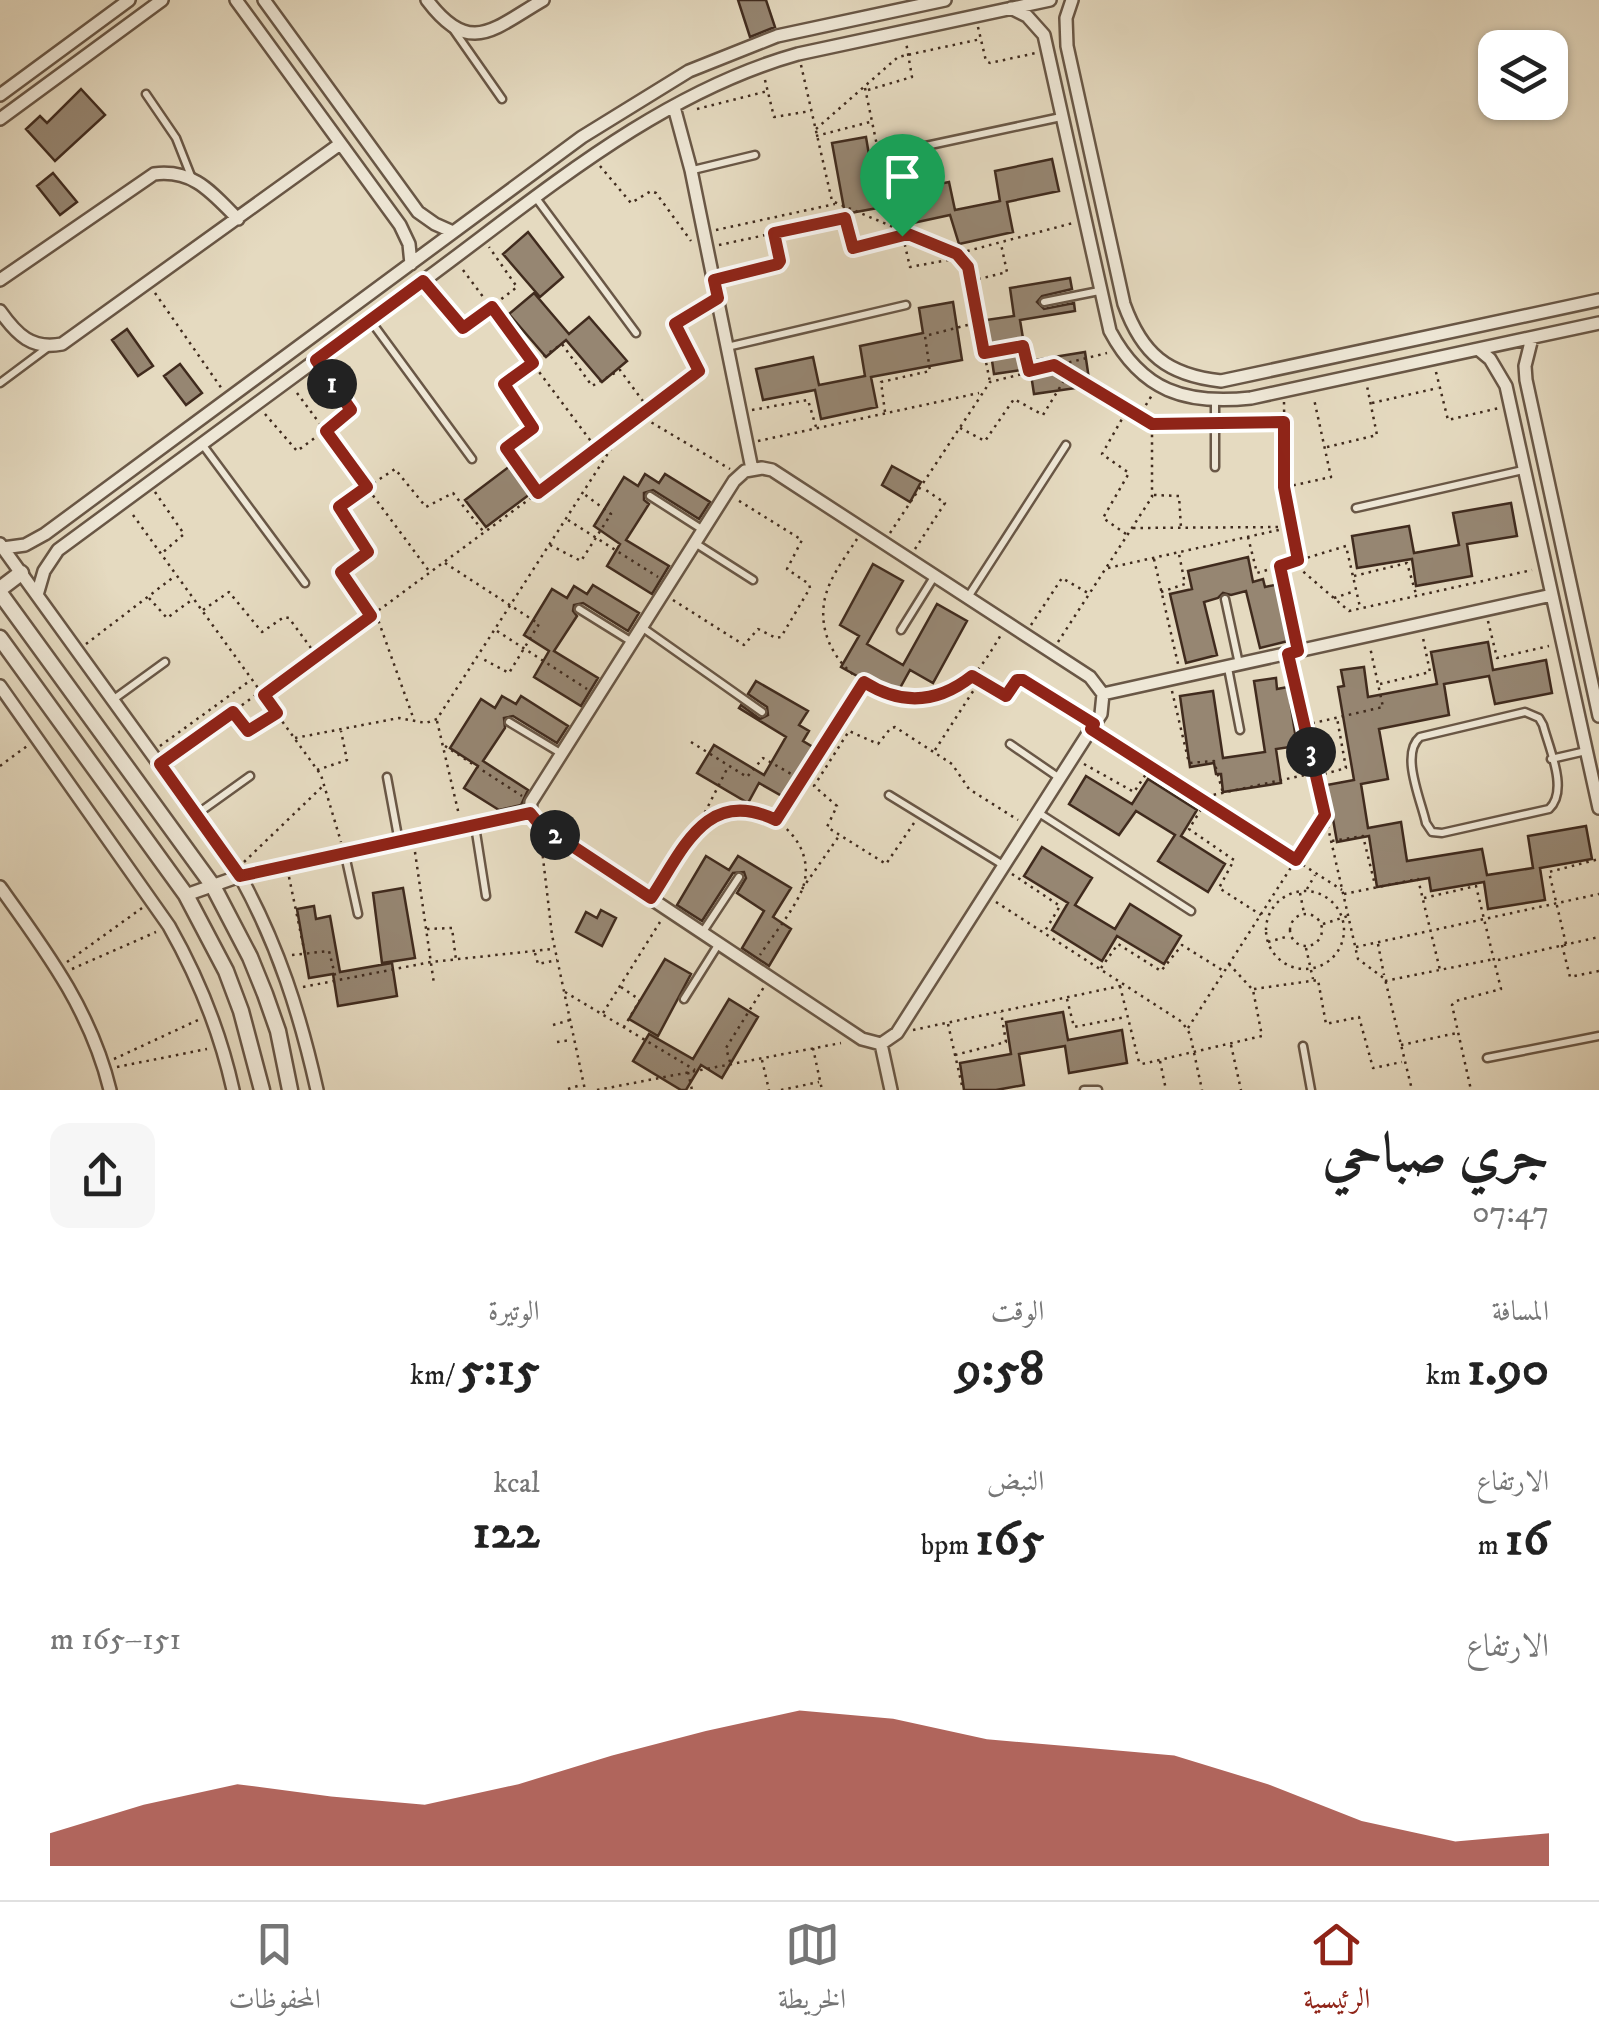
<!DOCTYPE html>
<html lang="ar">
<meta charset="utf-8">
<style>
:root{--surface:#fff;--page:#f6f6f6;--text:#222;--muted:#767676;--line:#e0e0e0;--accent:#8f2418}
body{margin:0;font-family:"IM FELL DW Pica",Amiri,serif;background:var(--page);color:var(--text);direction:rtl;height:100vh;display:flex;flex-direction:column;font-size:38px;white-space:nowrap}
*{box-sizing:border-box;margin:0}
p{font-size:32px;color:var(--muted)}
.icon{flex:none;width:55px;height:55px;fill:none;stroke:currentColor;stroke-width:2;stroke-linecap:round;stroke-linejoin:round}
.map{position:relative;height:1090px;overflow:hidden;direction:ltr}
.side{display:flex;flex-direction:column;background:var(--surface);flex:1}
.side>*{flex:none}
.controls{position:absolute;left:1478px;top:30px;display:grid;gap:20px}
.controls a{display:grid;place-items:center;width:90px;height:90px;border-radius:20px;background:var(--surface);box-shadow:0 2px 8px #0004;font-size:50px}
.pin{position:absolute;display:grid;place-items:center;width:85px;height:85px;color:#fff;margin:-102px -42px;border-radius:50% 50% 50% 0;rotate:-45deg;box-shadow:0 0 10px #0007}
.pin .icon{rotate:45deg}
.km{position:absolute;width:50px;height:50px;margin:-25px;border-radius:50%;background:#222;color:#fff;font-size:28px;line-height:50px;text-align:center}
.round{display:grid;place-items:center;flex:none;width:105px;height:105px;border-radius:20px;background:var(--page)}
.head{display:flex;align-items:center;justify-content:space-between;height:170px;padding:0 50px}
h1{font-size:55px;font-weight:800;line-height:75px}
.stats{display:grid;grid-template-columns:repeat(3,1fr);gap:15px;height:170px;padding:10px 50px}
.stats div{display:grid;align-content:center}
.stats b{font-size:50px;font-weight:800}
.stats small{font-size:28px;font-weight:400}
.stats p{font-size:28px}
.chart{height:280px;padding:20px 50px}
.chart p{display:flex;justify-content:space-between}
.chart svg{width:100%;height:180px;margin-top:10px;fill:var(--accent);opacity:.7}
.menu{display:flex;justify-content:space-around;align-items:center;height:140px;border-top:2px solid var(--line);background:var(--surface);font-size:28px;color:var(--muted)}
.menu a{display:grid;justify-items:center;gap:5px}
.menu .on{color:var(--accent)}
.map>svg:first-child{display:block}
</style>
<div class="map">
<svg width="1599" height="1090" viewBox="0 0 1599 1090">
<rect width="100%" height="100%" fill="#e5dac0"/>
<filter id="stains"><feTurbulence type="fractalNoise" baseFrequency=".002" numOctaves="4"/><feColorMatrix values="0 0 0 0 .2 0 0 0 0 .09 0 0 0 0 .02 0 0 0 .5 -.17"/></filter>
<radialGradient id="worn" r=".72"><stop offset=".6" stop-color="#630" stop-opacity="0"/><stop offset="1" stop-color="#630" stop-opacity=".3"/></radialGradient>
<path fill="#968672" stroke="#402b1e" stroke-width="2.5" d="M738,0H766L775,27L750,37Z
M81,89L105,115L55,161L26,129L40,116L47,123Z
M866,137L876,197L949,182L955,210L1000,201L995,171L1052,159L1059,191L1007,202L1013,232L959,244L950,215L899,226L894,205L845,214L832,143Z
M53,173L77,202L60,215L37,186Z
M528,232L563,277L540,297L503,254Z
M1070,278L1072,289L1042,296L1037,302L1044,309L1074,303L1075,311L1020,320L1028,369L994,374L986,320L1014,316L1010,288Z
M534,293L569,334L589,317L627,361L602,382L566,340L546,357L509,314Z
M953,302L962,360L871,377L877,407L821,419L815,390L763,400L756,369L813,357L819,385L865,376L860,346L923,333L919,308Z
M127,329L153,366L138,376L112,340Z
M1085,352L1090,386L1034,394L1029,361Z
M180,364L202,393L186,405L164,376Z
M510,466L530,494L486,527L465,500Z
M892,466L921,482L910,502L882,485Z
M645,474L659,483L665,474L710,502L699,519L653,490L644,493V500L649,504L626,540L669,566L652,594L607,566L620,544L594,526L624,477L638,486Z
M1511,503L1517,536L1467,544L1472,576L1416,586L1412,559L1357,568L1352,536L1409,526L1414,553L1459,545L1453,513Z
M1248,557L1253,582L1263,579L1265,587L1279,584L1292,640L1260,648L1246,591L1231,595L1223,593L1218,598L1204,602L1217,655L1186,663L1170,594L1192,589L1188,571Z
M873,564L903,581L867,644L903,665L937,604L967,621L933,683L910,670L895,697L841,667L859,636L840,625Z
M593,585L639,613L628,631L583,603L574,605L573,611L577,616L554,651L598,678L581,706L534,677L549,651L524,635L552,589L567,598L574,586L587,594Z
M1488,642L1493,670L1546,660L1552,693L1495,704L1489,676L1444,684L1449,715L1379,729L1388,779L1361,784L1368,828L1401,822L1407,861L1482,849L1487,875L1533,868L1528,836L1586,826L1592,859L1540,868L1545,900L1488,909L1484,882L1431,891L1429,878L1377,887L1369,836L1337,842L1327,785L1354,780L1338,687L1344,686L1341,670L1364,667L1368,697L1437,684L1431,652Z
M1276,678L1277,689L1288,687L1297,746L1276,749L1281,783L1223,792L1221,774H1216L1214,763L1190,767L1180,696L1213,691L1223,758L1265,752L1254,681Z
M756,681L808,711L799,725L809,731L803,741L818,750L789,800L759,783L748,803L697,773L714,745L764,775L786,737L739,708L741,705L760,719L768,715L767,707L748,694Z
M502,696L516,704L521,696L568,726L557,743L513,716L504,718L505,728L483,761L528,790L521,805L499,810L464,788L478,766L450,748L481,699L495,708Z
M1086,776L1132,804L1148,779L1197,810L1181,836L1225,864L1208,892L1158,861L1175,835L1136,811L1119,835L1069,804Z
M1042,847L1092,878L1075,905L1115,929L1130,904L1181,936L1164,964L1117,936L1102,961L1052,930L1068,903L1024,876Z
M706,856L729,870L738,856L791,888L773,917L791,929L769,966L742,948L764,911L737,893L746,878L744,872L733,873L702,921L677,905Z
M403,888L415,958L382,963L373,893Z
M314,906L316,919L330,916L340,972L392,963L397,996L338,1006L333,974L309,978L297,909Z
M601,910L616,918L602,946L576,932L586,912L597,918Z
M665,959L691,974L658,1036L629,1019Z
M729,999L758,1017L722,1078L701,1065L686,1090H681L633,1061L649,1034L693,1059Z
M1063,1012L1068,1040L1122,1030L1127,1063L1069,1073L1065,1046L1019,1054L1024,1085L996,1090H964L960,1063L1011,1054L1006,1022Z"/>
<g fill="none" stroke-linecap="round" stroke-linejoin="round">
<g stroke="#695746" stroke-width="11">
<path id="service" d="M453,29L502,99
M146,94L176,138L191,176
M907,150L1061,117
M693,170L755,155
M536,198L636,333
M1044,302L1099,291
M370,320L472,459
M727,347L906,305
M0,383L47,348
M1215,401V467
M202,444L305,583
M650,496L703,530
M1356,508L1523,470
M695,543L753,580
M968,597L1066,445
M1225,599L1239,664
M579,609L632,642
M643,628L762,712
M901,630L934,577
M1228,668L1240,730
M114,699L165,662
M1525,712L1539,718L1543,725C1549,748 1569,791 1549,809L1442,833L1432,832L1426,823C1421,800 1400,754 1420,737Z
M509,722L562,754
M1010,744L1058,777
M1551,759L1586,751
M387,777L399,842
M889,795L1003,865
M1039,813L1191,911
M197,814L250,776
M475,826L486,896
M345,855L358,914
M702,933L739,877
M684,999L718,945
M1303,1046L1311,1090
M1487,1058L1599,1036
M1084,1090H1098"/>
</g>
<g stroke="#695746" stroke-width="16">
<path id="minor" d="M236,0L400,225L409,244L411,264
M264,0L418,212L435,224L453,232
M427,0C470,57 493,29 543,0
M1072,0L1066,18L1067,46L1124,304C1142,354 1167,375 1221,381L1599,300
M1011,8L1027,16L1044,35L1110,331C1142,391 1185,405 1251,398L1599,323
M0,95L129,0
M674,107L691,170L752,469
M0,119L162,0
M0,280L154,174C194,169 212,193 238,219
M0,311C17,335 32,350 62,344L340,144
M1532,338L1525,366L1526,380L1599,716
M1478,349L1490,359L1506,386L1599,808
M762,468L772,470L1090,677L1103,694L1101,714L1091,729L897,1033L881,1044L862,1039L539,824L530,813L531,802L734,481L745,471Z
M0,544L240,876C278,945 300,1014 317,1090
M3,548L25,545L45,534L582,137L689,71L777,36L945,0
M37,595L44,571L58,550C182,459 306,367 430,276C545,191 659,93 798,54L1050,0
M0,686L169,926C199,979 220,1031 233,1090
M1103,694L1552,595
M0,887C46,951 91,1011 110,1090
M186,895L240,876L530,813
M881,1044L891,1090"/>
</g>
<g stroke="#695746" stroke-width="19">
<path id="tertiary" d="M0,589L21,573
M0,593L213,886L250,957L265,994L278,1031L290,1090
M0,638L186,895L226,971L241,1011L262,1090"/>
</g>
<path stroke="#402b1e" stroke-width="2.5" stroke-dasharray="2.5 5" stroke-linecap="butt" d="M978,27L986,61L990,63L1036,53
M801,65L832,201L957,254L966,262L990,382
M765,80L774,117L811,111
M865,88L894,227
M868,90L912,77L906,42
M697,109L768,91
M816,129L898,57L981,39
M816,136L870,122
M880,155L897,152
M600,166L631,203L651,191L656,193L691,241
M843,209L853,248L908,235
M716,230L835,204
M903,237L910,267L959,258
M719,245L845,218
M960,253L1073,223
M463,270L596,448
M728,277L778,264L780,261L775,235
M971,281L1007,272L1001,244
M430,289L465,327L517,287L489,247
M155,293L222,389
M986,353L1023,346L1028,369
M1057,367L1146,422L1202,423
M1436,372L1448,420L1499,408
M297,393L429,571
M1284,402L1285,487L1297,558
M1372,403L1438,388
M752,410L808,400L816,427
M885,412L881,382L930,371L925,336L979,322
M265,414L297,451L350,412L322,370
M640,417L699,371L675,325L703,307
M1138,418L1152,395
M1225,422H1284
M960,428L985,441L1014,399L1043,415L1068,374
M758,441L979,393
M1327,447L1377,435L1367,386
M1286,487L1331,477L1314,399
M155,492L184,534L161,554
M537,492L506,448L533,428L505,382L562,344L592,386L620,370L648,408
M1154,495L1179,496L1181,528
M133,515L321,775L341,842
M568,520L658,577
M1133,528L1285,527
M890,533L990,382L1107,353
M1126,534L1103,518L1129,473L1102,454L1126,412
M1248,537L1257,573L1346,546L1360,607
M857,539C846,556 832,574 826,594C806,665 898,725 958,687C978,675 990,653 1002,633
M550,545L581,561L611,514L584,494
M915,549L945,503L923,488
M1154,559L1178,664
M1292,562L1349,611L1532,570
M445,563L539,624L509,673L481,658
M1280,565L1296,640
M1108,568L1292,527
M1354,576L1407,563L1416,594
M1161,592L1185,584L1179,554
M149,598L167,618L193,599
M1334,598L1355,591
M673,600L744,645L758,629L776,638L781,637L810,588L809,584L787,569L802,540L736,499
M203,610L229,592L262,632L284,617L289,618L316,655
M376,614L414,720
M370,615L341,572L368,551L340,505L395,469L426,507L453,493L483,531
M1488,621L1497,658L1549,646
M1031,625L1062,578L1088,593
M497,631L587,689
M1058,642L1152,497V424
M86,644L175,576
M1291,665L1358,959L1385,979L1412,1090
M973,676L1005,696L1017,680L1023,679L1084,718
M1380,684L1430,672L1423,638
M1172,691L1189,763L1214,761L1223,793
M264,695L639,418H644L730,469
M234,713L248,731L276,714
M437,721L459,815
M1305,725L1383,707L1370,647
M1101,735L1342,890
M295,738L399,718L426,723L437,719L623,430
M691,742L747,777L763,758L800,779
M160,746L251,680
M445,746L522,796
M935,750L979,682
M169,758L260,692
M1084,764L1134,792L1150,768
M0,766L27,746
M317,770L347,760L341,731
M1317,776L1346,768L1337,718
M1199,798L1314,773
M1205,803L1189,829L1234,860L1219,888L1261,915
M776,818L864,682
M914,823L886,864L827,827L837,806L814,786L849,731L878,744L890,729L895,727L952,764L969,789L1018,820
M698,826L728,767
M541,841L552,935L585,1090
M1332,841L1363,836L1375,885
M415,852L434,984
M244,862L325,784
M1012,874L1060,906L1045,931
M289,877L305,954
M657,889C673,866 688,830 713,816C759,793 822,839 802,890C792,913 773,935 760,955
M802,889L839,836
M1307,889L1315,875
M1266 930a39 39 0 1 1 78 0a39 39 0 1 1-78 0Z
M1300,893L1304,913
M1344,894L1418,879L1440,970
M1424,898L1476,886L1501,989L1456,1001L1452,1005L1471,1090
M996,902L1182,1022L1190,1034L1202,1090
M1290 930a16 16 0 1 1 32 0a16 16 0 1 1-32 0Z
M1323,924L1348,916
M427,929L452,928L456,960
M1268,942L1289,936
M1378,944L1384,975
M1566,944L1549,872L1599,859
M1562,945L1570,977L1599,971
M1356,947L1599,894
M1306,948L1313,979
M535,953L538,964L557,960
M292,955L329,951L336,979
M1498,960L1599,937
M67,962L142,908
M1101,968L1118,944L1161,971L1182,945L1222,970
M72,969L156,932
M1385,981L1494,959
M1120,986L1139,1062L1142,1064L1262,1036L1253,990L1229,964
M303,987L431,962L552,949
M621,987L640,1000L624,1027
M1254,989L1318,980L1326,1024L1359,1017L1373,1068L1402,1062
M565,992L695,1070
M1067,999L1074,1027L1126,1017
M603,1013L660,922
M948,1024L963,1090
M553,1025L570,1020
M1188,1028L1324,816
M913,1030L1125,985
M557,1042L571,1040
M1231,1045L1241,1090
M1401,1045L1457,1033
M813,1048L822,1090
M955,1055L1006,1042L1001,1012
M114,1059L198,1020
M762,1060L769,1090
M1160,1061L1166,1090
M730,1062L726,1048L764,987
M117,1067L207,1049
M688,1072L692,1090
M568,1089L581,1085
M597,1090L841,1043
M781,1090L819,1082"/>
<use href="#service" stroke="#eee7d6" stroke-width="6"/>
<use href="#minor" stroke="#eee7d6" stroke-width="11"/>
<use href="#tertiary" stroke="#eee7d6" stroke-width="14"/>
</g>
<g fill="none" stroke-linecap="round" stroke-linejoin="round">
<g stroke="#fff" stroke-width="20">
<path id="route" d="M845,218L853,248L908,234L957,254L968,267L984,353L1023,346L1029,371L1054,365L1152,424L1284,422V487L1298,560L1280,566L1298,651L1288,654L1325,815L1296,860L1091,729L1094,724L1023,680H1017L1006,696L972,676C938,703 902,706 864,682L776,820C706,786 683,850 651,898L539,824L530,813L240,876L160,764L233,712L248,731L277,713L264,695L371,616L341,572L368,552L339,507L367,487L326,431L351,410L316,360L423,281L463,328L492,307L533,363L504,384L533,428L506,448L538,493L699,371L675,324L718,298L714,280L778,264L780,261L774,233Z"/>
</g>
<use href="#route" stroke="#8f2418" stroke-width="12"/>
</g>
<rect width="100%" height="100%" filter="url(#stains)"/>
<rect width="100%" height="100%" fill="url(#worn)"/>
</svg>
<div class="controls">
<a><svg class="icon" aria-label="layers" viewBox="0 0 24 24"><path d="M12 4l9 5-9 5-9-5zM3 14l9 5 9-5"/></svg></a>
</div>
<div class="pin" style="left:902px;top:236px;background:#1e9e55"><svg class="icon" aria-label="arrive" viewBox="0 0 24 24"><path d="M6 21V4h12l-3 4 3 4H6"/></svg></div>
<b class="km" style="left:332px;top:384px">1</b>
<b class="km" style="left:555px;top:835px">2</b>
<b class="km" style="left:1311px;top:752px">3</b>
</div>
<section class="side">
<div class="head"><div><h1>جري صباحي</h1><p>07:47</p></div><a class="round"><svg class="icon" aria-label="share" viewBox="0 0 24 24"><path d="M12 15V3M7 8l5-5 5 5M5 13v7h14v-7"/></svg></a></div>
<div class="stats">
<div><p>المسافة</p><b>1.90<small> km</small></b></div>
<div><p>الوقت</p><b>9:58</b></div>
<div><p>الوتيرة</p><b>5:15<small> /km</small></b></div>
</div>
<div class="stats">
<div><p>الارتفاع</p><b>16<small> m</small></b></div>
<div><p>النبض</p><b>165<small> bpm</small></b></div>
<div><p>kcal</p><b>122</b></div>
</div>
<div class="chart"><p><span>الارتفاع</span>151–165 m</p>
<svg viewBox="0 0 160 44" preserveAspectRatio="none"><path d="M0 44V36L10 29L20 24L30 27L40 29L50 24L60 17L70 11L80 6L90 8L100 13L110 15L120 17L130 24L140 33L150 38L160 36V44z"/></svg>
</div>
</section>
<nav class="menu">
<a class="on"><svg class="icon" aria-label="home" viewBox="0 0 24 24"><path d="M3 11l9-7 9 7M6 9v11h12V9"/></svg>الرئيسية</a>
<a><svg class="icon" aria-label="map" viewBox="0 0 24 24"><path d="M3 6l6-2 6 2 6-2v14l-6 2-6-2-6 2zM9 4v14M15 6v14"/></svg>الخريطة</a>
<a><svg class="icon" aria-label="saved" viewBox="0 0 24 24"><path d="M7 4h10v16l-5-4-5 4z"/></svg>المحفوظات</a>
</nav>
